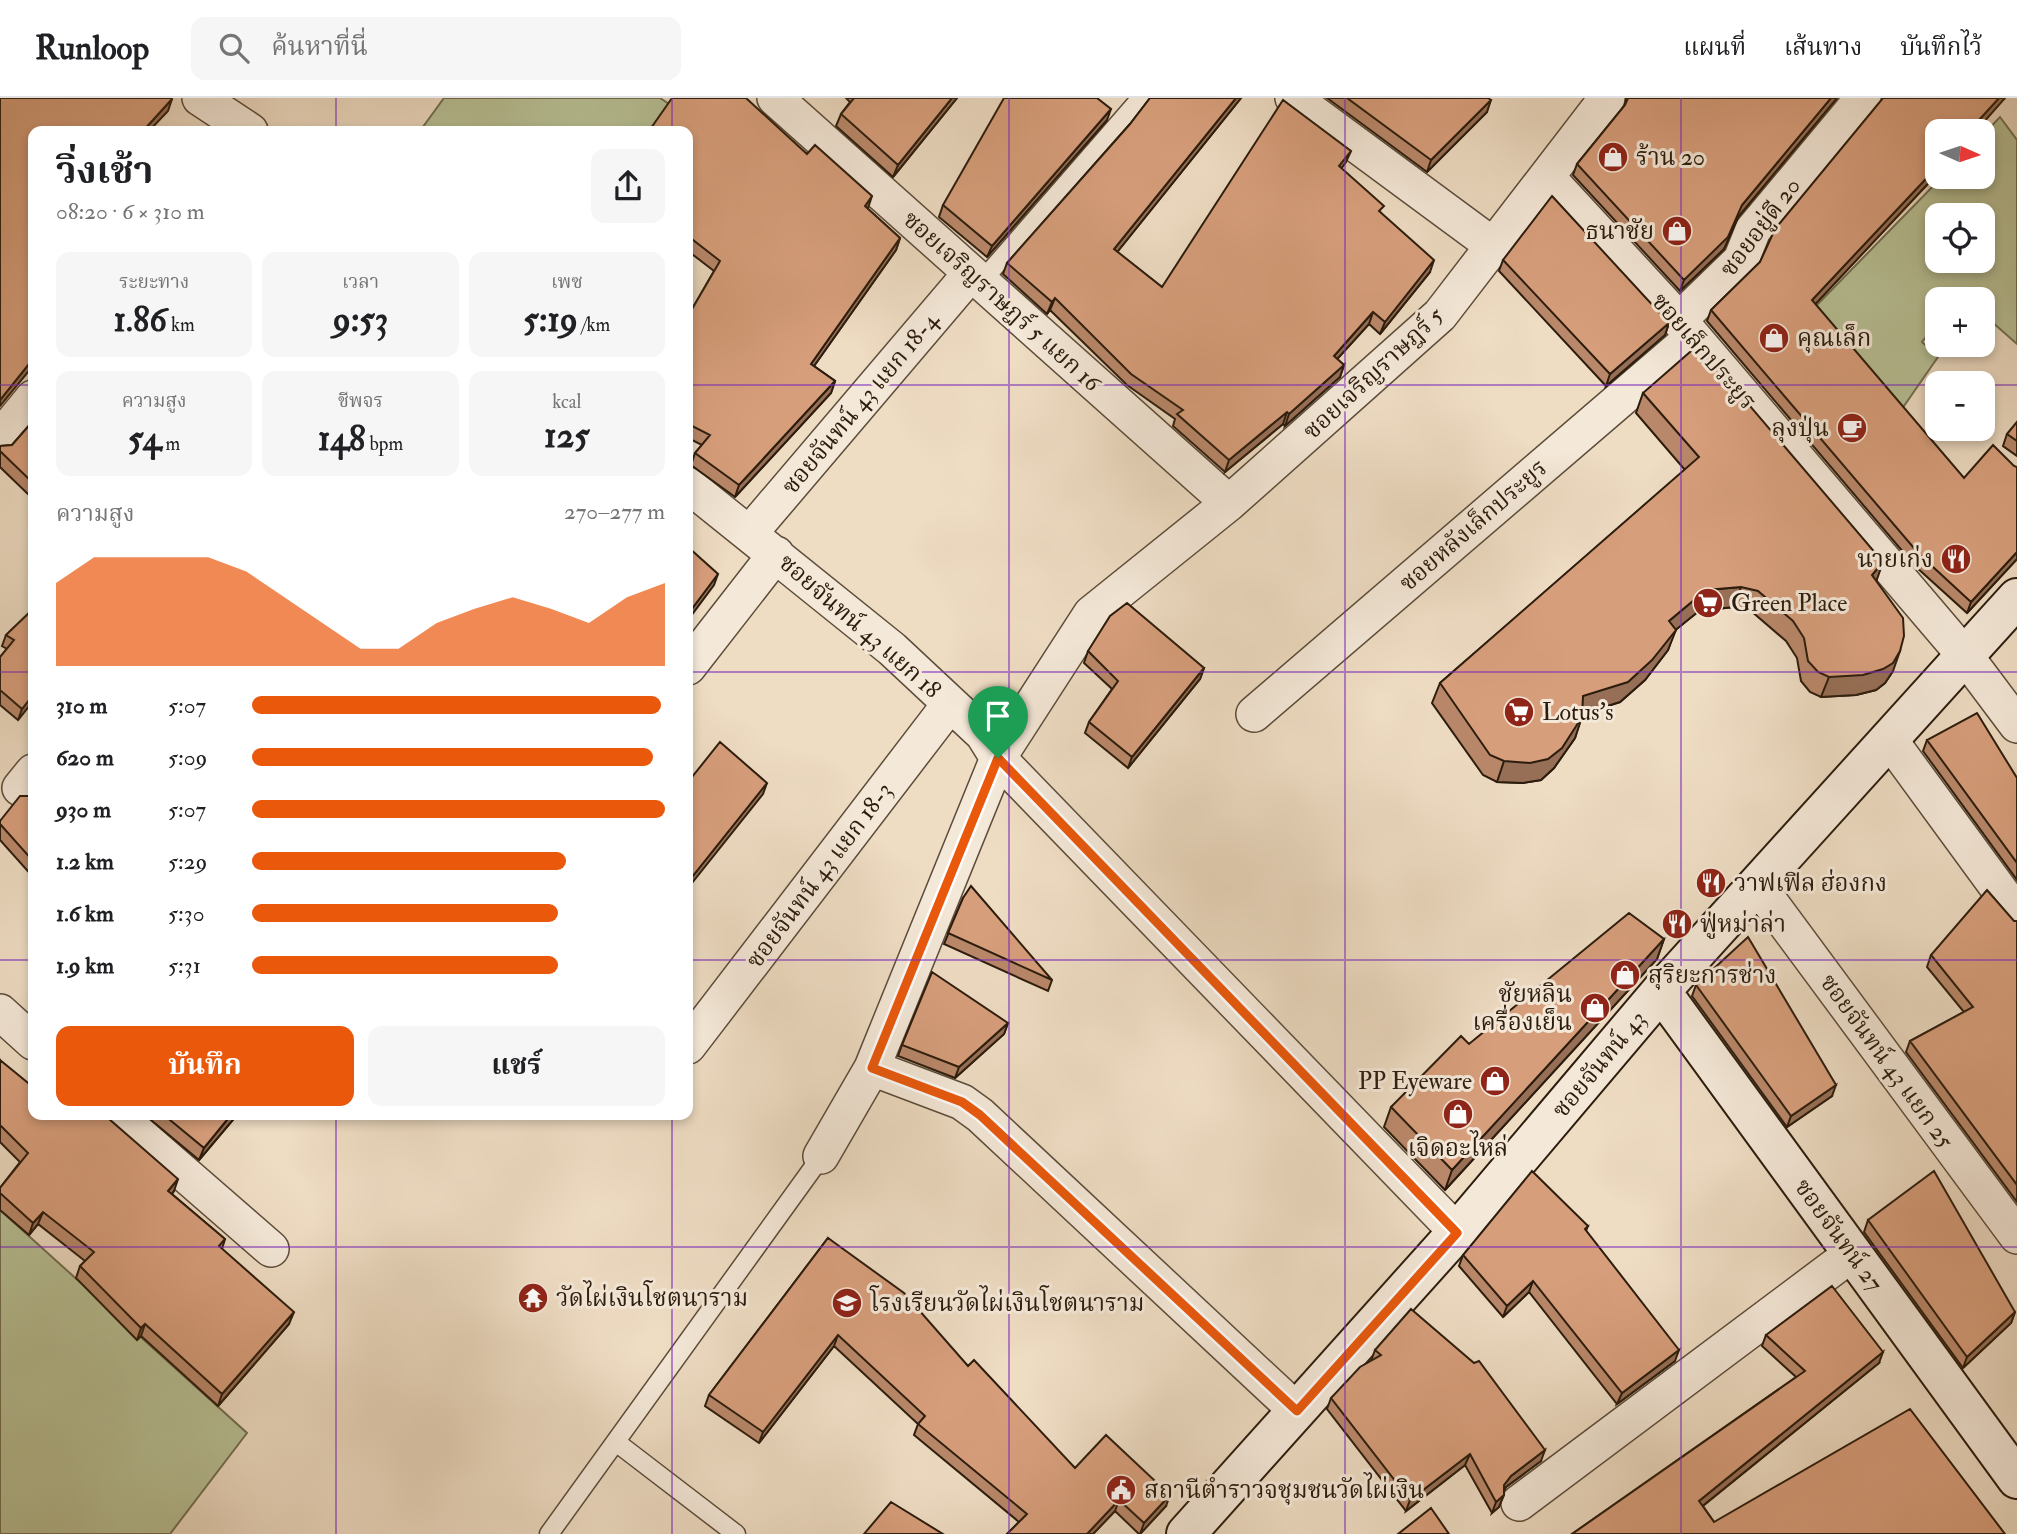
<!DOCTYPE html>
<html lang="th">
<meta charset="utf-8">
<style>
:root{--surface:#fff;--page:#f6f6f6;--text:#202124;--muted:#757577;--line:#e0e0e0;--accent:#ea580c}
body{margin:0;font-family:"IM FELL Double Pica","Noto Serif Thai",serif;background:var(--page);color:var(--text);height:100vh;display:flex;flex-direction:column;font-size:26px;white-space:nowrap}
*{box-sizing:border-box;margin:0}
p{font-size:23px;color:var(--muted)}
.icon{flex:none;width:38px;height:38px;fill:none;stroke:currentColor;stroke-width:2;stroke-linecap:round;stroke-linejoin:round}
.map{position:relative;flex:1;overflow:hidden}
.details{position:absolute;left:28px;top:28px;width:665px;height:994px;display:flex;flex-direction:column;background:var(--surface);border-radius:14px;box-shadow:0 4px 10px #0003}
.details>*{flex:none}
.needle{width:46px;rotate:93deg}
.tools{position:absolute;left:1925px;top:21px;display:grid;gap:14px}
.tools a{display:grid;place-items:center;width:70px;height:70px;border-radius:14px;background:var(--surface);box-shadow:0 4px 10px #0003;font-size:35px}
.pin{position:absolute;display:grid;place-items:center;width:60px;height:60px;color:#fff;margin:-72px -30px;border-radius:50% 50% 50% 0;rotate:-45deg;box-shadow:0 0 7px #0007}
.pin .icon{rotate:45deg}
.round{display:grid;place-items:center;flex:none;width:74px;height:74px;border-radius:14px;background:var(--page)}
.headline{display:flex;align-items:center;justify-content:space-between;height:119px;padding:0 28px}
h1{font-size:38px;font-weight:700;line-height:52px}
.figures{display:grid;grid-template-columns:repeat(3,1fr);gap:10px;height:119px;padding:7px 28px}
.figures div{display:grid;align-content:center;border-radius:14px;background:var(--page);text-align:center}
.figures b{font-size:35px;font-weight:700}
.figures small{font-size:19px;font-weight:400}
.figures p{font-size:19px}
.chart{height:196px;padding:14px 28px}
.chart p{display:flex;justify-content:space-between}
.chart svg{width:100%;height:126px;margin-top:7px;fill:var(--accent);opacity:.7}
.cta{display:flex;gap:14px;margin-top:auto;padding:14px 28px}
.cta a{flex:1;height:80px;border-radius:14px;background:var(--accent);color:#fff;font-size:28px;font-weight:700;line-height:80px;text-align:center}
.cta a+a{background:var(--page);color:var(--text)}
ul{padding:0 28px;list-style:none;font-size:23px}
li{display:grid;grid-template-columns:112px 84px 1fr;align-items:center;height:52px}
li i{height:18px;border-radius:9px;background:var(--accent)}
header{display:flex;align-items:center;gap:42px;box-sizing:border-box;height:98px;padding:0 35px;background:var(--surface);border-bottom:2px solid var(--line)}
header strong{font-size:33px}
nav{display:flex;gap:38px;margin-inline-start:auto;font-size:24px}
.search{width:490px;height:63px;background:var(--page);display:flex;align-items:center;gap:18px;box-sizing:border-box;padding:0 24px;border-radius:14px;color:var(--muted);font-size:26px}
.map>svg:first-child{display:block}
</style>
<header>
<strong>Runloop</strong>
<div class="search"><svg class="icon" aria-label="search" viewBox="0 0 24 24"><circle cx="10" cy="10" r="6"/><path d="M15 15l6 6"/></svg>ค้นหาที่นี่</div>
<nav><a>แผนที่</a><a>เส้นทาง</a><a>บันทึกไว้</a></nav>
</header>
<div class="map">
<svg width="2017" height="1436" viewBox="0 0 2017 1436">
<rect width="100%" height="100%" fill="#eedcc3"/>
<filter id="stains"><feTurbulence type="fractalNoise" baseFrequency=".00286" numOctaves="4"/><feColorMatrix values="0 0 0 0 .2 0 0 0 0 .09 0 0 0 0 .02 0 0 0 .5 -.17"/></filter>
<radialGradient id="worn" r=".72"><stop offset=".6" stop-color="#630" stop-opacity="0"/><stop offset="1" stop-color="#630" stop-opacity=".3"/></radialGradient>
<path fill="#b7c095" stroke="#726e51" stroke-width="2" fill-rule="evenodd" d="M444,0H660L669,6L649,33H420Z
M2000,19L2017,42V246L1983,216V201H1966L1960,196L1956,201H1937V225L1922,244L1938,259L1897,318L1813,211L1942,79H1983V37ZM1937,117H1983V163H1937Z
M0,1112L247,1335L170,1436H0Z"/>
<g fill="none" stroke-linecap="round" stroke-linejoin="round">
<g stroke="#5c4c3a" stroke-width="21">
<path id="lane" d="M981,184L1141,0
M616,1344L736,1436
M549,1436L813,1070"/>
</g>
<g stroke="#5c4c3a" stroke-width="38">
<path id="street" d="M200,0L250,33
M775,0L1229,405
M1293,0L1491,146
M1547,79L1679,222L1966,559L2017,627
M1679,222L1741,162L1753,132L1863,0
M0,340L33,300
M688,387L892,551L983,636L998,660L1457,1134
M749,436L971,175
M688,569L776,456
M1254,616L1693,239
M1889,641L2017,816
M20,690L33,674
M1758,788L2017,1138
M0,914L33,944
M688,948L950,606
M872,970L962,1004L980,1017L1297,1313
M117,1017L271,1151
M821,1058L872,970L998,660L1091,516L1229,405L1440,217L1607,0
M1519,1405L1853,1155"/>
</g>
<g stroke="#2c1c0d" stroke-width="42">
<path id="secondary" d="M1661,893L2017,1381
M1186,1436L1457,1134L1661,893L2017,500"/>
</g>
<use href="#lane" stroke="#f4e8d8" stroke-width="18"/>
<use href="#street" stroke="#f4e8d8" stroke-width="35"/>
<use href="#secondary" stroke="#f4e8d8" stroke-width="38"/>
</g>
<path fill="#b9886a" stroke="#2c1c0d" stroke-width="2" d="M846,0H957L893,79L836,28L841,16L850,4Z
M1150,0H1241L1117,154L1162,189L1346,64L1341,71L1381,115L1430,174L1380,236L1369,226L1337,261L1344,267L1340,279L1285,328L1283,326L1225,374L1173,328L1175,321L1127,287L1050,212L1047,216L1003,176L1007,165L1130,26Z
M1327,0H1488L1487,14L1427,74Z
M1626,0H1837L1738,119L1724,151L1680,193L1573,77L1577,66L1625,7Z
M1882,0H2005L1937,33V76L1815,206L2017,461L1967,515L1915,468L1707,223L1711,212L1760,164L1882,2Z
M1107,22L987,159L939,119L943,107Z
M688,33L868,111L900,140L896,152L814,268L835,283L831,295L735,399L691,367L695,355L702,347L688,340V218L714,173L688,153Z
M1503,162L1669,225L1665,237L1606,288L1499,173Z
M1643,295L1876,484L1893,573L1885,585L1876,592L1856,597L1821,599L1810,594L1801,583L1797,560L1786,543L1751,513L1734,509L1699,513L1675,532L1668,552L1645,582L1620,604L1582,616L1575,640L1554,670L1541,682L1523,685L1497,684L1483,677L1432,605L1440,585L1685,372L1636,315Z
M33,323V401L0,369V348L12,347Z
M2017,324V358L2003,348L2007,336Z
M33,511V603L18,622L0,607V559L7,551L2,548L6,537Z
M1088,553L1204,570L1200,581L1128,670L1085,635L1089,624L1112,591L1084,565Z
M1927,642L2017,680V782L1923,653Z
M33,696V779L0,742V723Z
M963,800L1052,882L1048,893L944,846Z
M2017,823V1104L1906,954L1910,943L1964,914L1927,869L1931,857Z
M1664,841L1657,861L1445,1092L1384,1029L1391,1009L1469,946Z
M1696,887L1832,998L1787,1029L1692,898Z
M1008,925L1004,936L955,980L898,958L902,947Z
M0,962L33,1017L108,1020L174,1093L172,1096L225,1141L222,1151L289,1226L218,1308L141,1238L137,1242L76,1180L80,1168L85,1163L38,1126L29,1137L0,1112V1090L20,1064L0,1044Z
M145,1017H237L199,1062Z
M1868,1122L2015,1214L2011,1225L1963,1270L1864,1134Z
M1588,1128L1586,1133L1675,1263L1617,1306L1529,1194L1503,1219L1459,1168L1463,1157Z
M828,1140L968,1268L1075,1370L1166,1408L1140,1436H1139L1115,1413L1093,1436H1007L1019,1424L914,1337L918,1326L834,1248L759,1345L705,1308L709,1297Z
M1766,1237L1879,1265L1703,1408L1714,1424L1572,1436L1796,1279L1762,1248Z
M1375,1252L1541,1363L1506,1389L1504,1393L1499,1409L1492,1415L1465,1367L1406,1413L1327,1311L1331,1300L1371,1263Z"/>
<path fill="#966f56" stroke="#2c1c0d" stroke-width="2" d="M952,0H957L893,79L898,67Z
M1236,0H1241L1110,163L1114,151Z
M1831,0H1837L1738,119L1724,151L1680,193L1684,182L1742,107Z
M1999,0H2005L1976,33H1969Z
M172,1L168,13L149,33H143Z
M1491,2L1487,14L1427,74L1431,62Z
M1111,11L1107,22L987,159L992,148Z
M1351,53L1346,64L1334,80L1339,68Z
M1937,69V76L1808,214L1812,202Z
M872,98L868,110L860,120L865,108Z
M900,140L896,152L807,278L811,266Z
M1434,162L1430,174L1380,236L1385,224Z
M1055,200L1050,212L1047,216L1052,204Z
M1373,214L1369,226L1329,270L1334,258Z
M1669,225L1665,237L1606,288L1610,276Z
M33,261V268L0,308V302Z
M1344,267L1340,279L1285,328L1289,316Z
M835,283L831,295L735,399L739,387Z
M1287,314L1283,326L1225,374L1229,362Z
M2017,454V461L1967,515L1971,504Z
M1883,464L1876,484L1872,477Z
M718,476L714,487L688,522V516Z
M1741,489L1734,509L1699,513L1662,543L1669,523L1706,492Z
M1676,532L1668,552L1645,582L1620,604L1576,618L1583,598Z
M1900,553L1893,573L1885,585L1876,592L1856,597L1821,599L1829,579Z
M1204,570L1200,581L1128,670L1132,659Z
M33,597V603L18,622L22,611Z
M1582,619L1575,640L1554,670L1541,682L1523,685L1497,684L1504,663Z
M767,685L763,696L688,790V784Z
M1664,841L1657,861L1445,1092L1452,1072Z
M1008,925L1004,936L955,980L959,969Z
M1836,987L1832,998L1787,1029L1791,1018Z
M231,1017H237L199,1062L204,1050Z
M178,1081L174,1093L164,1105L168,1093Z
M43,1114L38,1126L29,1137L33,1125Z
M1533,1183L1529,1194L1503,1219L1507,1208Z
M294,1214L289,1226L218,1308L222,1296Z
M2015,1214L2011,1225L1963,1270L1967,1259Z
M145,1226L141,1238L137,1242L141,1230Z
M838,1237L834,1248L759,1345L763,1334Z
M1679,1252L1675,1263L1617,1306L1622,1295Z
M1883,1254L1879,1265L1695,1414L1699,1403Z
M1545,1352L1541,1363L1506,1389L1500,1398L1504,1387L1511,1378Z
M1470,1356L1465,1367L1406,1413L1410,1402Z
M1170,1397L1166,1408L1140,1436L1144,1425Z
M1504,1397L1499,1409L1492,1415L1496,1404Z
M1119,1402L1115,1413L1093,1436H1087Z"/>
<path fill="#d79e7b" stroke="#2c1c0d" stroke-width="2" d="M0,0H171L172,1L143,33H33V261L0,302Z
M672,0H746L807,56L815,47L872,98L865,108L900,140L811,266L835,283L739,387L695,355L710,337L688,326V218L720,163L688,138V33H649Z
M854,0H952L898,67L841,16Z
M1004,0H1097L1111,11L992,148L943,107Z
M1150,0H1236L1114,151L1162,189L1283,2L1351,53L1339,68L1384,108L1379,113L1434,162L1385,224L1373,214L1334,258L1344,267L1289,316L1287,314L1229,362L1177,316L1183,312L1131,276L1055,200L1052,204L1007,165L1130,26Z
M1347,0H1488L1491,2L1431,62Z
M1628,0H1831L1742,107L1728,139L1684,182L1577,66L1625,7Z
M1883,0H1999L1969,33H1937V69L1812,202L1964,380L1993,347L2014,368L2017,369V454L1971,504L1919,456L1711,212L1760,164L1775,131Z
M1552,98L1669,225L1610,276L1503,162Z
M1698,247L1883,464L1872,477L1903,520L1904,538L1900,553L1893,565L1883,571L1863,577L1829,579L1818,574L1808,563L1804,540L1793,523L1758,493L1741,489L1706,492L1669,523L1676,532L1652,562L1628,584L1583,598L1582,619L1562,650L1548,661L1530,665L1504,663L1490,657L1440,585L1699,359L1643,295Z
M33,323V385L0,353V348L12,347Z
M2017,324V343L2007,336Z
M688,417L692,421L688,427Z
M688,449L718,476L688,516Z
M1127,505L1204,570L1132,659L1089,624L1118,583L1088,553L1110,518Z
M33,511V597L22,611L0,592V559L14,542L6,537Z
M1977,615L2017,680V765L1927,642Z
M720,644L767,685L688,784V684Z
M33,696V763L0,726V723L20,698H31Z
M971,788L1052,882L948,835L963,800Z
M1987,792L2014,823H2017V1087L1910,943L1973,909L1931,857Z
M1629,815L1664,841L1452,1072L1391,1009L1461,938L1469,946Z
M1748,839L1836,987L1791,1018L1696,887Z
M932,874L1008,925L959,969L902,947Z
M0,962L33,989V1017H106L108,1020L178,1081L168,1093L225,1141L219,1148L294,1214L222,1296L145,1226L141,1230L80,1168L94,1154L43,1114L33,1125L0,1095V1090L28,1055L0,1027Z
M164,1017H231L204,1050Z
M1532,1073L1588,1128L1585,1131L1679,1252L1622,1295L1533,1183L1507,1208L1463,1157Z
M1934,1073L2015,1214L1967,1259L1868,1122Z
M828,1140L904,1195L968,1268L974,1262L1075,1370L1106,1337L1170,1397L1144,1425L1119,1402L1087,1436H1007L1027,1416L918,1326L925,1318L838,1237L763,1334L709,1297Z
M1832,1188L1883,1254L1699,1403L1714,1424L1910,1311L2005,1436H1572L1805,1273L1766,1237Z
M1411,1211L1474,1265L1479,1263L1545,1352L1511,1378L1504,1387V1397L1496,1404L1470,1356L1410,1402L1331,1300L1360,1269L1381,1257L1375,1252Z
M891,1404L943,1436H864Z
M1431,1410L1449,1436H1398Z"/>
<g fill="none" stroke-linecap="round" stroke-linejoin="round">
<g stroke="#fff" stroke-width="14">
<path id="route" d="M998,660L1457,1135L1297,1313L980,1017L962,1004L872,970Z"/>
</g>
<use href="#route" stroke="#ea580c" stroke-width="9"/>
</g>
<path fill="none" stroke="#7b2cbf" stroke-width="2" stroke-opacity="0.55" d="M336,0V33M672,0V33M1009,0V1436M1345,0V1436M1681,0V1436M0,287H33M688,287H1937M1983,287H2017M0,574H33M688,574H2017M0,862H33M688,862H2017M336,1017V1436M672,1017V1436M0,1149H2017"/>
<defs>
<g id="shop-disc" transform="scale(1.575)"><circle r="9.5" fill="#8f2418" stroke="#f4e8d8"/><path d="M-5-2.5h2.3a2.7 3.5 0 0 1 5.4 0H5L5.5 6h-11ZM-1.5-2.5h3a1.5 2.3 0 0 0-3 0Z" fill="#fff"/></g>
<g id="cafe-disc" transform="scale(1.575)"><circle r="9.5" fill="#8f2418" stroke="#f4e8d8"/><path d="M-5.5-4.5H6V0H3Q3 3.5 0 3.5H-2.5Q-5.5 3.5-5.5 0ZM3-3.2v2h1.7v-2ZM-6 4.5H4V6H-6Z" fill="#fff"/></g>
<g id="restaurant-disc" transform="scale(1.575)"><circle r="9.5" fill="#8f2418" stroke="#f4e8d8"/><path d="M-5-6h1v4h1v-4h1v4h1v-4h1v5L-1.5 .5V6h-2V.5L-5-1ZM5-6V6H3V1.5H1.5Q1.5-4 5-6Z" fill="#fff"/></g>
<g id="supermarket-disc" transform="scale(1.575)"><circle r="9.5" fill="#8f2418" stroke="#f4e8d8"/><path d="M-6-5.5h2.5l.6 2H6L4.5 2H-2.5L-4.4-4H-6ZM-1.5 3.2a1.3 1.3 0 1 0 .1 0ZM3 3.2a1.3 1.3 0 1 0 .1 0Z" fill="#fff"/></g>
<g id="temple-disc" transform="scale(1.575)"><circle r="9.5" fill="#8f2418" stroke="#f4e8d8"/><path d="M0-6L5-2H3V0L6.5 2.5H4V6H1.5V3h-3V6H-4V2.5H-6.5L-3 0V-2H-5Z" fill="#fff"/></g>
<g id="school-disc" transform="scale(1.575)"><circle r="9.5" fill="#8f2418" stroke="#f4e8d8"/><path d="M0-5L7-2L0 1L-7-2ZM-4 1L0 2.5L4 1V4Q0 6-4 4Z" fill="#fff"/></g>
<g id="civic-disc" transform="scale(1.575)"><circle r="9.5" fill="#8f2418" stroke="#f4e8d8"/><path d="M-.6-6.5H3V-4.5H.6V-3L4-1V1h2V6H-6V1h2V-1L-.6-3ZM-1.2 2.5V6h2.4V2.5Z" fill="#fff"/></g>
</defs>
<g fill-rule="evenodd">
<use href="#shop-disc" x="1613" y="59"/>
<use href="#shop-disc" x="1677" y="133"/>
<use href="#shop-disc" x="1774" y="240"/>
<use href="#cafe-disc" x="1852" y="330"/>
<use href="#restaurant-disc" x="1956" y="461"/>
<use href="#supermarket-disc" x="1708" y="505"/>
<use href="#supermarket-disc" x="1519" y="614"/>
<use href="#restaurant-disc" x="1711" y="785"/>
<use href="#restaurant-disc" x="1677" y="826"/>
<use href="#shop-disc" x="1625" y="877"/>
<use href="#shop-disc" x="1595" y="910"/>
<use href="#shop-disc" x="1495" y="983"/>
<use href="#shop-disc" x="1458" y="1016"/>
<use href="#temple-disc" x="533" y="1200"/>
<use href="#school-disc" x="847" y="1205"/>
<use href="#civic-disc" x="1121" y="1392"/>
</g>
<g text-anchor="middle" stroke-width="6" stroke-linejoin="round" paint-order="stroke">
<g font-size="24" fill="#2c1c0d" stroke="#f4e8d8" text-anchor="start">
<text x="1636" y="67">ร้าน 20</text>
<text x="1654" y="141" text-anchor="end">ธนาชัย</text>
<text x="1797" y="248">คุณเล็ก</text>
<text x="1829" y="338" text-anchor="end">ลุงปุ่น</text>
<text x="1933" y="469" text-anchor="end">นายเก่ง</text>
<text x="1731" y="513">Green Place</text>
<text x="1542" y="622">Lotus's</text>
<text x="1734" y="793">วาฟเฟิล ฮ่องกง</text>
<text x="1700" y="834">ฟู่หม่าล่า</text>
<text x="1648" y="885">สุริยะการช่าง</text>
<text x="1572" y="904" text-anchor="end">ชัยหลิน<tspan x="1572" dy="28">เครื่องเย็น</tspan></text>
<text x="1472" y="991" text-anchor="end">PP Eyeware</text>
<text x="1458" y="1058" text-anchor="middle">เจิดอะไหล่</text>
<text x="556" y="1208">วัดไผ่เงินโชตนาราม</text>
<text x="870" y="1213">โรงเรียนวัดไผ่เงินโชตนาราม</text>
<text x="1144" y="1400">สถานีตำราวจชุมชนวัดไผ่เงิน</text>
</g>
<g font-size="24" fill="#2c1c0d" stroke="#f4e8d8">
<text transform="translate(1760 129) rotate(-53)" y="8">ซอยอยู่ดี 20</text>
<text transform="translate(1002 203) rotate(42)" y="8">ซอยเจริญราษฎร์ 5 แยก 16</text>
<text transform="translate(1704 253) rotate(49)" y="8">ซอยเล็กประยูร</text>
<text transform="translate(1373 275) rotate(-43)" y="8">ซอยเจริญราษฎร์ 5</text>
<text transform="translate(860 305) rotate(-50)" y="8">ซอยจันทน์ 43 แยก 18-4</text>
<text transform="translate(1473 427) rotate(-41)" y="8">ซอยหลังเล็กประยูร</text>
<text transform="translate(860 528) rotate(41)" y="8">ซอยจันทน์ 43 แยก 18</text>
<text transform="translate(819 777) rotate(-53)" y="8">ซอยจันทน์ 43 แยก 18-3</text>
<text transform="translate(1887 963) rotate(54)" y="8">ซอยจันทน์ 43 แยก 25</text>
<text transform="translate(1599 966) rotate(-50)" y="8">ซอยจันทน์ 43</text>
<text transform="translate(1839 1137) rotate(54)" y="8">ซอยจันทน์ 27</text>
</g>
</g>
<rect width="100%" height="100%" filter="url(#stains)"/>
<rect width="100%" height="100%" fill="url(#worn)"/>
</svg>
<div class="tools">
<a><svg class="needle" viewBox="-14 -14 28 28"><path d="M0-13l5 13h-10z" fill="#e53935"/><path d="M0 13l5-13h-10z" fill="#757577"/></svg></a>
<a><svg class="icon" aria-label="locate" viewBox="0 0 24 24"><circle cx="12" cy="12" r="6"/><path d="M12 2v4M12 18v4M2 12h4M18 12h4"/></svg></a>
<a>+</a>
<a>−</a>
</div>
<div class="pin" style="left:998px;top:660px;background:#1e9e55"><svg class="icon" aria-label="arrive" viewBox="0 0 24 24"><path d="M6 21V4h12l-3 4 3 4H6"/></svg></div>
<section class="details">
<div class="headline"><div><h1>วิ่งเช้า</h1><p>08:20 · 6 × 310 m</p></div><a class="round"><svg class="icon" aria-label="share" viewBox="0 0 24 24"><path d="M12 15V3M7 8l5-5 5 5M5 13v7h14v-7"/></svg></a></div>
<div class="figures">
<div><p>ระยะทาง</p><b>1.86<small> km</small></b></div>
<div><p>เวลา</p><b>9:53</b></div>
<div><p>เพซ</p><b>5:19<small> /km</small></b></div>
</div>
<div class="figures">
<div><p>ความสูง</p><b>54<small> m</small></b></div>
<div><p>ชีพจร</p><b>148<small> bpm</small></b></div>
<div><p>kcal</p><b>125</b></div>
</div>
<div class="chart"><p><span>ความสูง</span>270–277 m</p>
<svg viewBox="0 0 160 44" preserveAspectRatio="none"><path d="M0 44V15L10 6L20 6L30 6L40 6L50 11L60 20L70 29L80 38L90 38L100 29L110 24L120 20L130 24L140 29L150 20L160 15V44z"/></svg>
</div>
<ul>
<li><b>310 m</b>5:07<i style="width:99%"></i></li>
<li><b>620 m</b>5:09<i style="width:97%"></i></li>
<li><b>930 m</b>5:07<i style="width:100%"></i></li>
<li><b>1.2 km</b>5:29<i style="width:76%"></i></li>
<li><b>1.6 km</b>5:30<i style="width:74%"></i></li>
<li><b>1.9 km</b>5:31<i style="width:74%"></i></li>
</ul>
<div class="cta"><a>บันทึก</a><a>แชร์</a></div>
</section>
</div>
